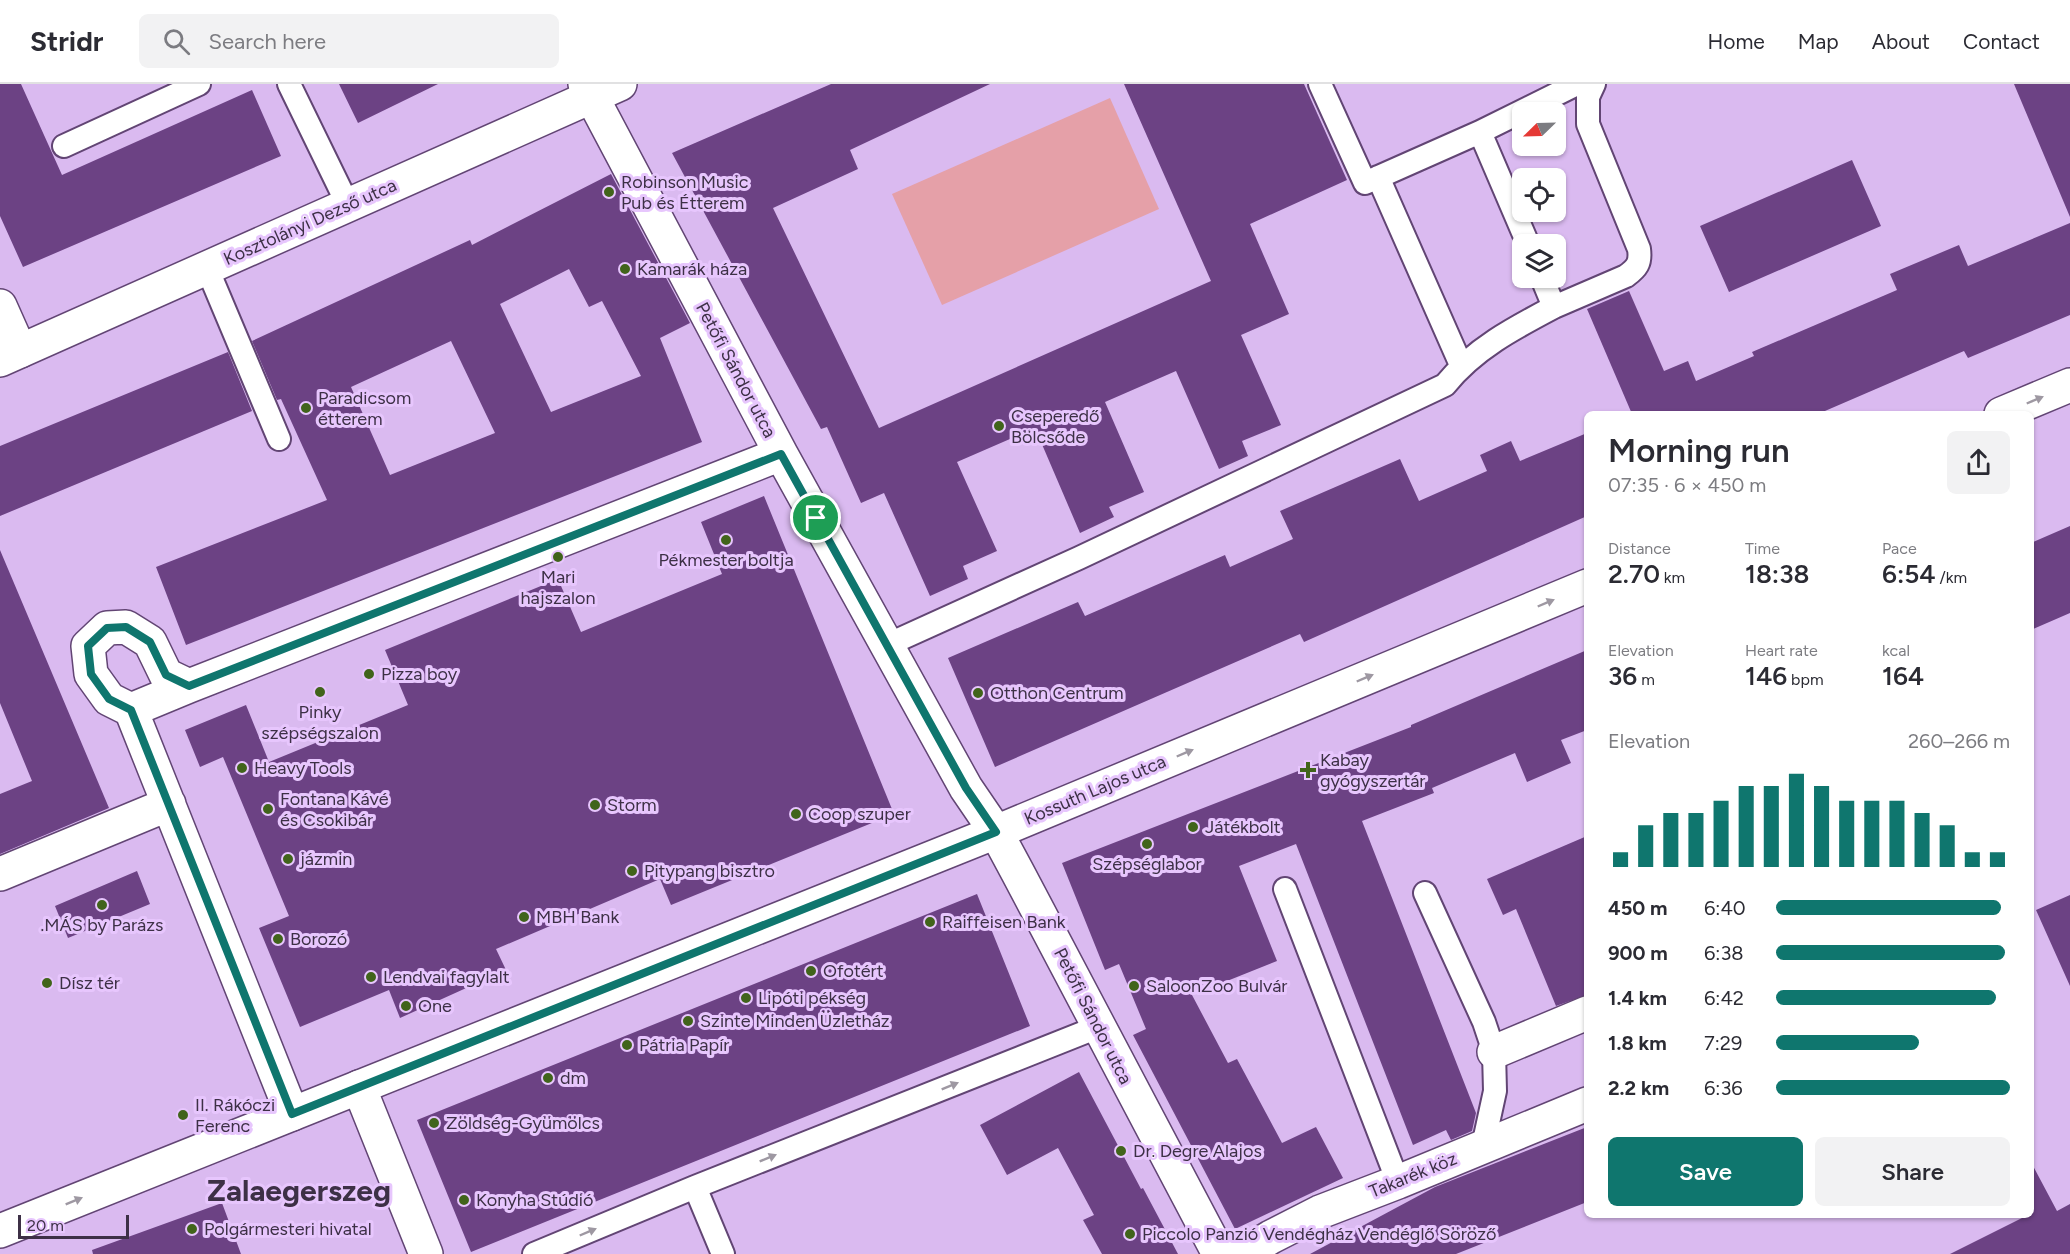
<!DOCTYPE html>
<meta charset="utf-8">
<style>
:root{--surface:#fff;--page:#f2f2f3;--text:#2b2b33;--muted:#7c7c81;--line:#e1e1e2;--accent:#0f766e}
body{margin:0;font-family:Figtree,sans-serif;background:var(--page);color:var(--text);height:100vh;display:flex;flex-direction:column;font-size:22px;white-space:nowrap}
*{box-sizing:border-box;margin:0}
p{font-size:20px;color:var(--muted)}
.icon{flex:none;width:33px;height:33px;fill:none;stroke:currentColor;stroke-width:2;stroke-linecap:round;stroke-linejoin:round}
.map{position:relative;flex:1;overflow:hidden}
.side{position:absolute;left:1584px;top:327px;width:450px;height:807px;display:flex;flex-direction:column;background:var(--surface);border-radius:9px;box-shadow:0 2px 4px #0004}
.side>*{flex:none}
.needle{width:39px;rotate:247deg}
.fabs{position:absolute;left:1512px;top:18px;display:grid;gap:12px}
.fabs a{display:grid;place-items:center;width:54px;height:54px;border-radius:9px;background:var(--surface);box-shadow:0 2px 4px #0004;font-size:30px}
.scale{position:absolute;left:18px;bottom:15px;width:111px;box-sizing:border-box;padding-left:6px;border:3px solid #3d3046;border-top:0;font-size:16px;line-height:21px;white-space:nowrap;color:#3d3046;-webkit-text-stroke:4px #e7c6fd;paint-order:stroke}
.pin{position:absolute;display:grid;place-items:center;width:51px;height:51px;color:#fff;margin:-26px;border:3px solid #fff;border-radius:50%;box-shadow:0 2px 6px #0007}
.round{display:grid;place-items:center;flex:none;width:63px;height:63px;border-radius:9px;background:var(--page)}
.headline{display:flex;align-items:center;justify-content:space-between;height:102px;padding:0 24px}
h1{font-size:33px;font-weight:600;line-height:45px}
.metrics{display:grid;grid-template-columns:repeat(3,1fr);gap:9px;height:102px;padding:6px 24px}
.metrics div{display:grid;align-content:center}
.metrics b{font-size:26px;font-weight:600}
.metrics small{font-size:16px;font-weight:400}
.metrics p{font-size:16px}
.chart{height:168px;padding:12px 24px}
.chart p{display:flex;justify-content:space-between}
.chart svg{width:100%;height:108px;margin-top:6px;stroke:var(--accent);stroke-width:6}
.button{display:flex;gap:12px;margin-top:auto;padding:12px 24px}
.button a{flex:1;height:69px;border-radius:9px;background:var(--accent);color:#fff;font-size:24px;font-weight:600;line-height:69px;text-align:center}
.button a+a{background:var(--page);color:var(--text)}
ul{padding:0 24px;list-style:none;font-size:20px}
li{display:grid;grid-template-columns:96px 72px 1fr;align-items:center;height:45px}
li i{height:15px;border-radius:8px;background:var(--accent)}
header{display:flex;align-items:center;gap:36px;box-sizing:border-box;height:84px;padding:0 30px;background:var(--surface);border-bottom:2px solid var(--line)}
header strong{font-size:28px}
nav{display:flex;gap:33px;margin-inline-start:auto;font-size:21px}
.search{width:420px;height:54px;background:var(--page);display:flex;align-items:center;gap:15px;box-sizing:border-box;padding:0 21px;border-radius:9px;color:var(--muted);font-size:22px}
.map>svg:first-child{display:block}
</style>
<header>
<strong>Stridr</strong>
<div class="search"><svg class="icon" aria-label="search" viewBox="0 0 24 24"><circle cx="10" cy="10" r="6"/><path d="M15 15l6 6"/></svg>Search here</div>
<nav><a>Home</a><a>Map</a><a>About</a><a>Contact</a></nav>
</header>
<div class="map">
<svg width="2070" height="1170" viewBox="0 0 2070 1170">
<rect width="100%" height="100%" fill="#dabaf0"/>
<path fill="#e5a0a8" d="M1110,14L1159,125L942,221L892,110Z"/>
<path fill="#6c4284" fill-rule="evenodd" d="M0,0H21L62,91L252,6L281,72L23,183L0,132Z
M339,0H438L358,39Z
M831,0H990L850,66L858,85L773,124L879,344L1211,197L1124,0H1304L1347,96L1250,140L1289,230L1241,251L1281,341L1242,357L1248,372L1219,385L1176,287L1105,318L1144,408L1109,423L1114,433L1080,449L1035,344L957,378L997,467L963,482L968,495L930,512L884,409L861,419L827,343L821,345L672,69Z
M2014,0H2070V133Z
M1852,76L1881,142L1729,208L1700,142Z
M611,90L690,239L660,254L702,358L186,561L156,483L327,416L281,315L277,316L252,257L470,156L472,161ZM569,185L589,223L602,217L641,292L551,328L500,220ZM451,257L495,349L390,391L351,303Z
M2070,139V231L1968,274L1964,267L1818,330H1632L1587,225L1629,207L1664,287L1688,277L1696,297L1754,272L1752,268L1897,206L1890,190L1959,161L1968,182Z
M228,268L252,327L0,432V362Z
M1587,349V432L1304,558L1300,550L995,683L948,574L1078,518L1085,532L1225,471L1230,483L1293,455L1280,427L1400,375L1419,417L1487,387L1480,371L1511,357L1520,377Z
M764,412L894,730L671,821L660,795L496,865L506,886L400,934L389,906L300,943L259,844L289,832L223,673L200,683L185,646L246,621L269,678L408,621L385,566L558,495L581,548L722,490L701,438Z
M2070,442V529L2031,546V459Z
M0,466L109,724L0,770V710L32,697L0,619Z
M1587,566V646L1561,656L1571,679L1527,698L1515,669L1432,704L1434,709L1362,737L1476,1029L1472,1047L1451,1056L1446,1046L1413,1061L1296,760L1239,782L1277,877L1192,911L1228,979L1237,975L1282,1059L1316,1043L1343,1094L1235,1145L1133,951L1146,945L1119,880L1105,886L1062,779L1411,643V641Z
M1587,752V911L1556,922L1516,825L1503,831L1487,795Z
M137,787L150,820L68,854L55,822Z
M977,810L1030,942L471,1168L417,1036Z
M2070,811V902L2036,826Z
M1079,988L1141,1105L1143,1104L1178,1170H1102L1083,1136L1094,1131L1058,1064L1007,1091L980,1041Z
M1587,1043V1118L1456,1170H1310L1435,1103Z
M2031,1078L2057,1127L2070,1120V1170H1950L2028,1131H2031Z
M222,1119L241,1170H93L92,1166Z"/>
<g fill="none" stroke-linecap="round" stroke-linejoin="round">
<g stroke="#624574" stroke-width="26">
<path id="lane" d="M289,0L348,121
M1320,0L1365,99L1480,48
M64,62L199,0
M1378,93L1461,281
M1528,160L1480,48L1577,0
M207,184L279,355
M1554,223L1626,192C1637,184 1641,179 1639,165L1588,40V13L1594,0
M887,561L1079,474L1445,301C1474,265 1514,244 1554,223L1542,194
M1285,805L1398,1098
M1425,809L1484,938L1494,968L1495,1007L1483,1062
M695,1103L723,1170
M534,1170L695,1103L1098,943"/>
</g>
<g stroke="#624574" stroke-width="36">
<path id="street" d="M585,0L781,370L966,704L996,748L1018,789L1219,1170
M0,222L20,267
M189,602L166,591L150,558L126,543L107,544L88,562L91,590L109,615L131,626L189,602L781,370
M131,626L292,1030
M0,790L169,720
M1494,968L1587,929
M359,1003L426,1170
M1243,1170L1271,1153L1320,1128L1398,1098L1587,1020"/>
</g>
<g stroke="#624574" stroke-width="36">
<path id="secondary" d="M0,276L620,0
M2001,330L2070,301
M0,1147L996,748L1587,502"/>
</g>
<use href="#lane" stroke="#fff" stroke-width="22"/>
<use href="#street" stroke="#fff" stroke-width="33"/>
<use href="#secondary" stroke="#fff" stroke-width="33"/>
</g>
<defs><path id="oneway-solid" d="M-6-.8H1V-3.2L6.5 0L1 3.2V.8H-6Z" transform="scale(1.5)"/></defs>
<g fill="#9e98a2">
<use href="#oneway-solid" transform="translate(2035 316) rotate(-23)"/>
<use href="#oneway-solid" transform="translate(1546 519) rotate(-23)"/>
<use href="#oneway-solid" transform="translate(1365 594) rotate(-23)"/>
<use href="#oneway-solid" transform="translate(1185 669) rotate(-23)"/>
<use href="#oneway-solid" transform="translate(950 1002) rotate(-22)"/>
<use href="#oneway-solid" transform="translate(768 1074) rotate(-22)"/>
<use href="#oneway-solid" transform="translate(74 1117) rotate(-22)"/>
<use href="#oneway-solid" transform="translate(588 1148) rotate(-23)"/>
</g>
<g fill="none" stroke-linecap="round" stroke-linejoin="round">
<g stroke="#fff" stroke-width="12">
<path id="route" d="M781,370L966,704L996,748L292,1030L131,626L109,615L91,590L88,562L107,544L126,543L150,558L166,591L189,602Z"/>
</g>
<use href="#route" stroke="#0f766e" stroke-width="8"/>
</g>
<g fill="#41641b" stroke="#e7c6fd" stroke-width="2">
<circle cx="609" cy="108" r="6"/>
<circle cx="625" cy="185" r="6"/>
<circle cx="306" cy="324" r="6"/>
<circle cx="999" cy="342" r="6"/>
<circle cx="726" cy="456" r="6"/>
<circle cx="558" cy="473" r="6"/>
<circle cx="369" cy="590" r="6"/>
<circle cx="320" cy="608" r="6"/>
<circle cx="978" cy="609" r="6"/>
<circle cx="242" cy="684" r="6"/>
<path d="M1305 677h6v6h6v6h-6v6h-6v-6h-6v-6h6z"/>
<circle cx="595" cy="721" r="6"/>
<circle cx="268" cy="725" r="6"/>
<circle cx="796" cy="730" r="6"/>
<circle cx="1193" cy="743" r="6"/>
<circle cx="1147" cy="760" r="6"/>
<circle cx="288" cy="775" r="6"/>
<circle cx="632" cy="787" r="6"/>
<circle cx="102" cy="821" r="6"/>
<circle cx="524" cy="833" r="6"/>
<circle cx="930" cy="838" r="6"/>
<circle cx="278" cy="855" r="6"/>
<circle cx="811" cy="887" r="6"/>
<circle cx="371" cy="893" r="6"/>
<circle cx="47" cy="899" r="6"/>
<circle cx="1134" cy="902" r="6"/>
<circle cx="746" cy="914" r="6"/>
<circle cx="406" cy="922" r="6"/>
<circle cx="688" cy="937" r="6"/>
<circle cx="627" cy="961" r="6"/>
<circle cx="548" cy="994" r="6"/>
<circle cx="183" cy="1031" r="6"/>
<circle cx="434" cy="1039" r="6"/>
<circle cx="1121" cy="1067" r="6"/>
<circle cx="464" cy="1116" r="6"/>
<circle cx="192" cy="1145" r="6"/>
<circle cx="1130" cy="1150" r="6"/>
</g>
<g text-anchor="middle" stroke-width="6" stroke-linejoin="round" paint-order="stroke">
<g font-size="18" fill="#3d3046" stroke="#e7c6fd" text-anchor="start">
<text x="621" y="104">Robinson Music<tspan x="621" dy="21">Pub és Étterem</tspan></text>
<text x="637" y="191">Kamarák háza</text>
<text x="318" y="320">Paradicsom<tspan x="318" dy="21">étterem</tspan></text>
<text x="1011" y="338">Cseperedő<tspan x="1011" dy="21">Bölcsőde</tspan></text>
<text x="726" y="482" text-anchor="middle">Pékmester boltja</text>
<text x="558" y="499" text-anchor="middle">Mari<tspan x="558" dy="21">hajszalon</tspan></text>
<text x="381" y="596">Pizza boy</text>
<text x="990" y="615">Otthon Centrum</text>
<text x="320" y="634" text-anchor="middle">Pinky<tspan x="320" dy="21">szépségszalon</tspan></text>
<text x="1320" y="682">Kabay<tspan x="1320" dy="21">gyógyszertár</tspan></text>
<text x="254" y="690">Heavy Tools</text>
<text x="280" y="721">Fontana Kávé<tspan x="280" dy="21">és Csokibár</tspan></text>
<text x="607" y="727">Storm</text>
<text x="808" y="736">Coop szuper</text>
<text x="1205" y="749">Játékbolt</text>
<text x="300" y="781">jázmin</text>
<text x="1147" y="786" text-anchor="middle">Szépséglabor</text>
<text x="644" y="793">Pitypang bisztro</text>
<text x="536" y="839">MBH Bank</text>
<text x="942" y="844">Raiffeisen Bank</text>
<text x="102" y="847" text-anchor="middle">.MÁS by Parázs</text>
<text x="290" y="861">Borozó</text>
<text x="823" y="893">Ofotért</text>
<text x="383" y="899">Lendvai fagylalt</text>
<text x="59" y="905">Dísz tér</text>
<text x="1146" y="908">SaloonZoo Bulvár</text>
<text x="758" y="920">Lipóti pékség</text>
<text x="418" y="928">One</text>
<text x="700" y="943">Szinte Minden Üzletház</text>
<text x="639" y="967">Pátria Papír</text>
<text x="560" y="1000">dm</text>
<text x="195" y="1027">II. Rákóczi<tspan x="195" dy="21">Ferenc</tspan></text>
<text x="446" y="1045">Zöldség-Gyümölcs</text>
<text x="1133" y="1073">Dr. Degre Alajos</text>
<text x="476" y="1122">Konyha Stúdió</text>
<text x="204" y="1151">Polgármesteri hivatal</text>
<text x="1142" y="1156">Piccolo Panzió Vendégház Vendéglő Söröző</text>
</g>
<g font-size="18" fill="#3d3046" stroke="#e7c6fd">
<text transform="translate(310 138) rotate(-24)" y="6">Kosztolányi Dezső utca</text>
<text transform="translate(736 286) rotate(62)" y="6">Petőfi Sándor utca</text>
<text transform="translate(1095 706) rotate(-23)" y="6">Kossuth Lajos utca</text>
<text transform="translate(1093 932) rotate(63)" y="6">Petőfi Sándor utca</text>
<text transform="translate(1413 1091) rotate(-22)" y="6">Takarék köz</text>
</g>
<g font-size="30" font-weight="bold" fill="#3d3046" stroke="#e7c6fd">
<text x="299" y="1117">Zalaegerszeg</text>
</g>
</g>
</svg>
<div class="fabs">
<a><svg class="needle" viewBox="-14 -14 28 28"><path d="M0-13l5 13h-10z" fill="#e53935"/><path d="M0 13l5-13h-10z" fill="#7c7c81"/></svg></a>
<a><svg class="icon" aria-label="locate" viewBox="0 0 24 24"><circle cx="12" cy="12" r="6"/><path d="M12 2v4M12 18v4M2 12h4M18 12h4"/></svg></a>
<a><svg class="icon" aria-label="layers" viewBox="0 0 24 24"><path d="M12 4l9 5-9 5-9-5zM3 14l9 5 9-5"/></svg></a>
</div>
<div class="scale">20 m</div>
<div class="pin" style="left:816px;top:434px;background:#1e9e55"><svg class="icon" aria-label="arrive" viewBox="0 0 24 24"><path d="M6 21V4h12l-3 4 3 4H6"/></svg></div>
<section class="side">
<div class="headline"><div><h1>Morning run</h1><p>07:35 · 6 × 450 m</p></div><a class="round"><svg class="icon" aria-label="share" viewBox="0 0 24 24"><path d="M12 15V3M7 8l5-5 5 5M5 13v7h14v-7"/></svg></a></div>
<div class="metrics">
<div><p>Distance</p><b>2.70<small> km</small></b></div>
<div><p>Time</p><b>18:38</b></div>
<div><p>Pace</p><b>6:54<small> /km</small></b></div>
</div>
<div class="metrics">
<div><p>Elevation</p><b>36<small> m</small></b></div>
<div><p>Heart rate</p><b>146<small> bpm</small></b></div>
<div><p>kcal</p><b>164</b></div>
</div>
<div class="chart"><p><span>Elevation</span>260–266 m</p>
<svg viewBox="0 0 160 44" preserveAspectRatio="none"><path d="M5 44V38M15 44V27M25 44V22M35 44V22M45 44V17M55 44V11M65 44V11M75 44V6M85 44V11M95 44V17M105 44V17M115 44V17M125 44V22M135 44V27M145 44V38M155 44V38"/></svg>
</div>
<ul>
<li><b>450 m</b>6:40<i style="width:96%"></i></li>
<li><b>900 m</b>6:38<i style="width:98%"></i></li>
<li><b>1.4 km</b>6:42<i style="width:94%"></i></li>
<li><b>1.8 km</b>7:29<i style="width:61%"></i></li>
<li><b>2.2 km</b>6:36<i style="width:100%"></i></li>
</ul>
<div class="button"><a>Save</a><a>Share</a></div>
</section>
</div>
